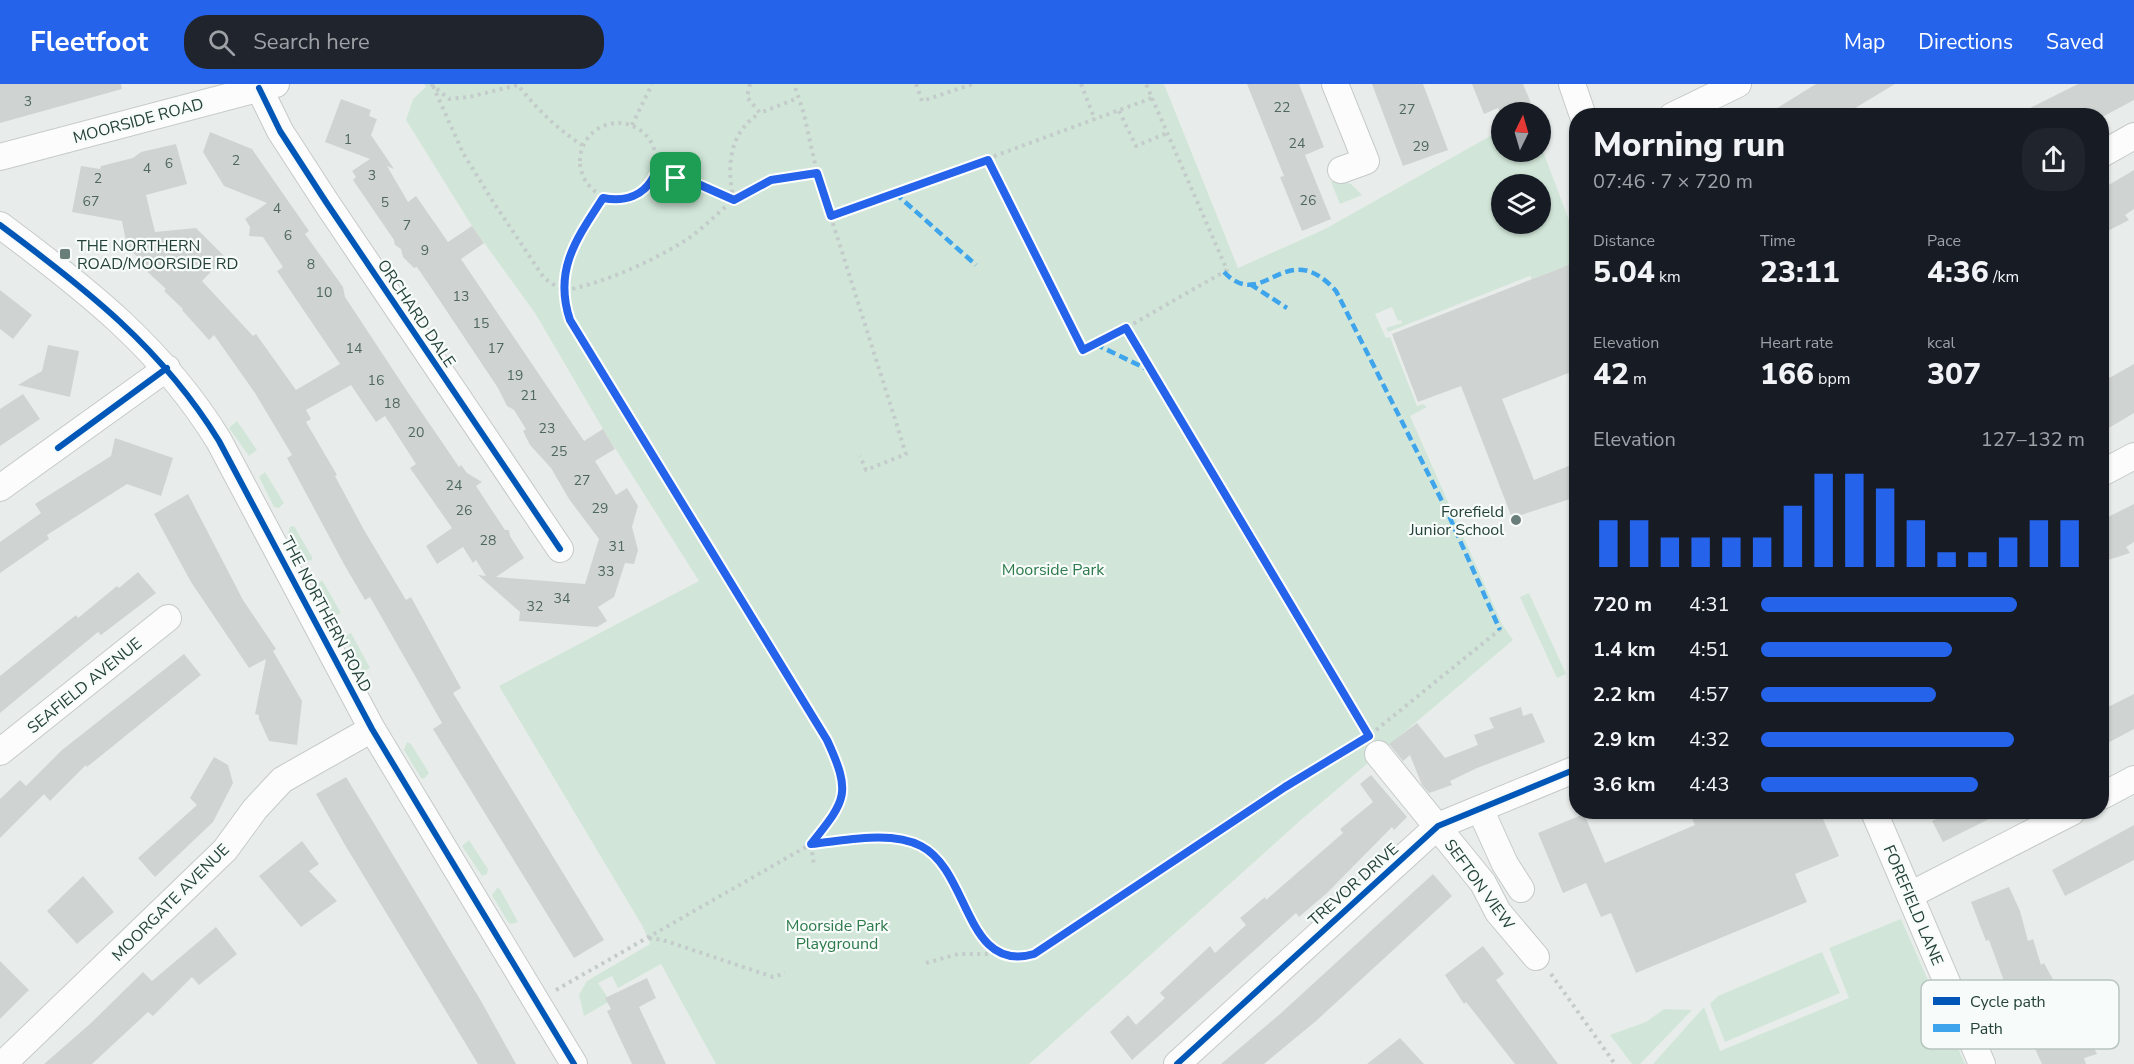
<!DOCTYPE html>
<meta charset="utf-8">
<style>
:root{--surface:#171b24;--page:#20242c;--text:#f1f3f6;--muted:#9ea1a6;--accent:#2563eb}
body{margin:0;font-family:"Nunito Sans",sans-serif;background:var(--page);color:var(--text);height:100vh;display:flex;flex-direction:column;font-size:22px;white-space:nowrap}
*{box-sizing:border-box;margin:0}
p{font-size:20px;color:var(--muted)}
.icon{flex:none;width:33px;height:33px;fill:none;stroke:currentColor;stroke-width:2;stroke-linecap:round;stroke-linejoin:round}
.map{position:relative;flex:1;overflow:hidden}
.panel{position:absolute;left:1569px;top:24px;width:540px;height:711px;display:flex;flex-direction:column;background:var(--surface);border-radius:24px;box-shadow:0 2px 4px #0004}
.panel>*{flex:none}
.needle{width:39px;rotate:5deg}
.fabs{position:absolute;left:1491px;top:18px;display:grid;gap:12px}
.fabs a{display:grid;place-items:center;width:60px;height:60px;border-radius:50%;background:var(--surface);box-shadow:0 2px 4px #0004;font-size:30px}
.pin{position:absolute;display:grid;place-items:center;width:51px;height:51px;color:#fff;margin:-26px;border-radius:12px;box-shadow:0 3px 9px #0006}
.round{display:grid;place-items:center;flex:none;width:63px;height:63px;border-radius:24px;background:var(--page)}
.head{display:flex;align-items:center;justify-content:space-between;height:102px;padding:0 24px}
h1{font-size:33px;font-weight:800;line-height:45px}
.metrics{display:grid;grid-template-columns:repeat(3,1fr);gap:9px;height:102px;padding:6px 24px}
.metrics div{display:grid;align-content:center}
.metrics b{font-size:30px;font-weight:800}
.metrics small{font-size:16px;font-weight:400}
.metrics p{font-size:16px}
.chart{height:168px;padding:12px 24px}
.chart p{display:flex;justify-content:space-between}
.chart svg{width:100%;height:108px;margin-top:6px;stroke:var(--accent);stroke-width:6}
ul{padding:0 24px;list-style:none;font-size:20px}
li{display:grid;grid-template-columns:96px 72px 1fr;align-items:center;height:45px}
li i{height:15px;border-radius:8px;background:var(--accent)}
header{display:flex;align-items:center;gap:36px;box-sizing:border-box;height:84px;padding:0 30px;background:var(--accent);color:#fff}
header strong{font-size:28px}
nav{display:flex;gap:33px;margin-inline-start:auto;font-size:21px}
.search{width:420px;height:54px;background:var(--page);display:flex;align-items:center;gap:15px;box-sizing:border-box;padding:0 21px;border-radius:24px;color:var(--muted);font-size:22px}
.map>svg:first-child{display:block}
</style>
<header>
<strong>Fleetfoot</strong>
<div class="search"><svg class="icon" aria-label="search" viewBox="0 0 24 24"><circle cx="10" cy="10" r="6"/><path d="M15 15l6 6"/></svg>Search here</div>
<nav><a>Map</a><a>Directions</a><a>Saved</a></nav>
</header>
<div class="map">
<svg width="2134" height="980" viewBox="0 0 2134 980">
<rect width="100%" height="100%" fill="#e8edeb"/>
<path fill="#d1e6d8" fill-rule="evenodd" d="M424,0H1164L1238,184L1325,145L1501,46L1502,68H1540L1541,62L1576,155V178L1532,195L1530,192L1388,248L1386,244L1402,239L1401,236L1398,237L1392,223L1375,230L1386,254L1390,253L1417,322L1423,320L1427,323L1410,332L1502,540L1513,556L1302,735L1029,980H716L661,880L618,904L612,892L598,899L610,917L584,932L579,911L587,897L650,860L643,843L499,602L699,497L603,345L535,229L472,142L406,36L413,15L426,3ZM1502,100H1540V140H1502Z
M1338,96L1351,100L1362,111L1340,120L1331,98Z
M237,337L257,366L249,372L229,344Z
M265,388L284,419L279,424L274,423L259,393Z
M294,442L312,473V476L303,477L288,449L290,443Z
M322,496L341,529L334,532L316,502Z
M1529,509L1566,590L1557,594L1520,513Z
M351,549L370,584L363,588L345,556V552Z
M407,658L411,660L429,689L424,695L421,694L404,666Z
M469,756L488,785L487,790L482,792L462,762Z
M497,804L500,805L518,838L511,840L508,838L492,811Z
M1901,835L1965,980H1653L1704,923L1720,967L1849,914L1829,864Z
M1822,868L1840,909L1725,958L1710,920L1718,912Z
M1664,925L1692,926L1640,980H1632L1610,951L1646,938Z"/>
<path fill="#cfd4d2" d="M0,0H121L122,5L0,39Z
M1247,0H1299L1324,63L1305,71L1331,135L1302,147L1280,93L1284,92Z
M1372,0H1423L1448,66L1403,82Z
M1472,0H1523L1531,19L1526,22L1529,28H1500L1498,24L1484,30Z
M1816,0H1895L1842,32H1764Z
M2078,0H2134V16L2104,32H2014Z
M341,15L371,26L369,32L377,35L371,51L394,85L387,82L408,118L416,112L448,158L472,142L484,159L461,175L584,357L603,345L615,365L595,377L616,411L627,404L638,422L632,443L638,466L634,480L625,479L614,513L598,523L607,537L597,543L519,537L520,528L478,491L486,492L476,476L473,479L463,463L437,480L426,462L452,444L410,384L416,380L385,332L376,338L351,301L306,326L311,335L306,338L337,391L335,392L364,446L406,516L411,513L461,604L453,609L604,856L574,874L433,645L442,639L370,513L365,516L345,482L287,374L292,371L255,309L214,251L209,256L182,226L183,225L164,207L166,205L140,181L143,178L127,163L122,137L72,128L81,82L100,85L101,82L133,74L141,68L176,60L187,100L146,111L155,148L196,144L225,173L202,197L253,252L256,250L296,306L340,280L277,187L283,183L263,153L249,152L250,143L245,135L267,119L224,102L203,68L210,48L252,65L309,147L305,150L343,203L345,213L407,307L459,383L461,381L467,389L482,398L476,402L505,446H509L510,452L524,474L496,493L585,500L599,455L569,415L551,384L530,361L523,347L526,345L514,326L507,322L498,304L438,214L417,183L414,184L403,173L401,165L395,161L394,156L353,96L356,93L352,87L370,75L325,58Z
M2134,86V125L2125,131L2129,136L2102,150V105Z
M1576,178V286L1502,315L1534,396L1576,379V413L1512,434L1461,302L1418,318L1392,250Z
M0,206L32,231L13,255L0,245Z
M48,261L79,267L70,313L18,301L42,287Z
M2134,280V329L2102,348V298Z
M23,310L40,335L0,362V325Z
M115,354L173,374L161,412L127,400L47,451L49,455L0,489V458L41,429L35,420L111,372Z
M188,410L243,516L276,565L273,567L302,617L297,661L269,657L259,635V631L255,630L266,575L249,584L191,498L154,430Z
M2134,420V458L2126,463L2130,469L2108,476L2102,465V436Z
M138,488L156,509L101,551L98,548L0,629V592L76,531L78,534L117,502L119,504Z
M184,570L201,591L87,683L86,681L50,717L44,710L0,754V715L20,696L26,702L62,666Z
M2134,610V645L2102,662V626Z
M1521,623L1523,632L1532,629L1545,658L1477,684L1450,697L1452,701L1429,709L1422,701L1410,671L1403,677L1389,660L1417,639L1445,674L1478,661L1474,651L1494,644L1489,634Z
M214,673L228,681L233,699L213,738L155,793L138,774L197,721L190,714Z
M1371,691L1407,733L1394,746L1392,743L1327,809L1299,833L1296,829L1132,976L1110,948L1128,931L1136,941L1165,914L1160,909L1210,862L1215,869L1246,841L1240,834L1265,813L1266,816L1343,749L1340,745L1373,718L1360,700Z
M346,693L481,917L516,980H478L345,761L316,710Z
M1689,728H1820L1839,772L1795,790L1807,818L1636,889L1611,829L1601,833L1586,799L1563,809L1538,749L1584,730L1605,779L1695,741Z
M1950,728H2003L1943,758L1932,737Z
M2134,741V776L2065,812L2052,786Z
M302,757L319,780L309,787L337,817L301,843L259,792Z
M1433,790L1452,812L1316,937L1264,980H1221L1280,930Z
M83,792L114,828L77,860L47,827Z
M2009,803L2020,827L2028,857L2033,855L2041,881L2044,879L2056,901L2074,953L2086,948L2097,970L2084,974L2086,980H2042L2020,932L2017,933L1989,856L1986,857L1971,818Z
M216,843L237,870L199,901L192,893L153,932L148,928L92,980H44L90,940L143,888L152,897Z
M1483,862L1504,890L1496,896L1558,980H1515L1466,918L1464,920L1445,891Z
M0,877L29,906L0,935Z
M647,894L656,914L639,923L666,980H632L607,927L611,925L605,914Z
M1400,954L1424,980H1367Z"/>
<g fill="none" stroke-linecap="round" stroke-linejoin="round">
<g stroke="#c5cac8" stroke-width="28">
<path id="minor" d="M1335,0L1366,77L1341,86
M1572,0L1583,32
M259,4L280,47L326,118L560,465
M1672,32L1738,0
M2102,70L2134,52
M0,73L276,0
M0,141C86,205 162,264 219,357L372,645L574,980
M2102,389L2134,372
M0,404L167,284
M0,668L168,534
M1378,670L1483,799L1498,828L1536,873
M2102,712L2134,695
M1480,725L1505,780L1521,805
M1874,728L1982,980
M1910,811L2072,728
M3,980L225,766L255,725L282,696L372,645
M1177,980L1438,742L1576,685"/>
</g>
<path stroke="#c3ccca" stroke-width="4" stroke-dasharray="3 4.5" stroke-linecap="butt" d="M431,0L449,15L469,13L518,1C536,24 557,45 582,61
M750,0L747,13L760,29L798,14
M916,0L922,17L973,0
M1081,0L1095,36
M433,2L463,69L492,116L544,194L563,207C606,198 649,179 686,156C704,144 718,128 735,115C760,97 787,92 817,89L804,30L794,0
M1152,14L1227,186L1126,244L1368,650
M1119,27L1136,62L1167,49
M580 77a38 38 0 1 1 76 0a38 38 0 1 1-76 0Z
M632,41L652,0
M988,76L1083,266L1126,244
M817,89L906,370L866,386L860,372
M654,92L698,100L733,115
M603,113C577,154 553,186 570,236L827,656C853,710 846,716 811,760L814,782
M734,116C726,83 729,48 760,29
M832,132L1152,14L1146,0
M1376,646L1503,543
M649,854L663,856L773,893L785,889
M926,879L958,870H997
M1551,890L1615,980
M556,906L811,760L885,755L910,758L926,765L942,780L986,858C1000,874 1014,876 1034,870L1327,676L1356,661"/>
<use href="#minor" stroke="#fcfcfc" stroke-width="26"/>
<path stroke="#3ea4ec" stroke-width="4.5" stroke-dasharray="9 4.5" stroke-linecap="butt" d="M895,109L976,181
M1224,188C1264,230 1285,150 1336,207L1445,423L1500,546
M1250,200L1287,224
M1095,260L1153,288"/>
<g stroke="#f7fbf9" stroke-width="10">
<path id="cycleway" d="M259,4L280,47L326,118L560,465
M0,141C86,205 162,264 219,357L372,645L574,980
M58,364L167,284
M1177,980L1438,742L1576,685"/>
</g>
<use href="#cycleway" stroke="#0057b8" stroke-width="6"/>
</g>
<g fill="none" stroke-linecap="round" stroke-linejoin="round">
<g stroke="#fff" stroke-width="12">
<path id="route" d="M988,76L1083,266L1126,244L1369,652L1285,703L1034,870C965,890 970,787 921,762C890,746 844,757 811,760C846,716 852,710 827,656L570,236C553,186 577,154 603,114C625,118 644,112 654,92L698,100L734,116L771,96L817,89L831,132Z"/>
</g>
<use href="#route" stroke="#2563eb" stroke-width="8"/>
</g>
<g fill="#697e78" stroke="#f7fbf9" stroke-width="2">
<rect x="59" y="164" width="12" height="12" rx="3"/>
<circle cx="1516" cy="436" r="6"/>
</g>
<g text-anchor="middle" stroke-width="4.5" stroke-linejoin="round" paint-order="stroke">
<g font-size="14" fill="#506761">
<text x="28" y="22">3</text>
<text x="1282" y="28">22</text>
<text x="1407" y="30">27</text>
<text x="348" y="60">1</text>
<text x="1297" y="64">24</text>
<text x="1421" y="67">29</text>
<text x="236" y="81">2</text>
<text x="169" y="84">6</text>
<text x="147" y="89">4</text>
<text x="372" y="96">3</text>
<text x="98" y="99">2</text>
<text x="1308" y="121">26</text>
<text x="91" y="122">67</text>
<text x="385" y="123">5</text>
<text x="277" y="129">4</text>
<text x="407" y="146">7</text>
<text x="288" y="156">6</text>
<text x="425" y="171">9</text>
<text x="311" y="185">8</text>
<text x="324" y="213">10</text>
<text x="461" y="217">13</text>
<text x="481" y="244">15</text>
<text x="354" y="269">14</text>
<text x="496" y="269">17</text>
<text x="515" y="296">19</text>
<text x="376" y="301">16</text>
<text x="529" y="316">21</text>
<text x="392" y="324">18</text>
<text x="547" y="349">23</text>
<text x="416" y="353">20</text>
<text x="559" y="372">25</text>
<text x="582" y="401">27</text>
<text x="454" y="406">24</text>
<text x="600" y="429">29</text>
<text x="464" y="431">26</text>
<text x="488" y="461">28</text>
<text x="617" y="467">31</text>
<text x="606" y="492">33</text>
<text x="562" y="519">34</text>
<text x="535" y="527">32</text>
</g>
<g font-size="16" fill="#24423a" stroke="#f7fbf9">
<text transform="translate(138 36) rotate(-15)" y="6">MOORSIDE ROAD</text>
<text transform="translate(417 229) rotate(56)" y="6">ORCHARD DALE</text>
<text transform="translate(327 530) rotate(62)" y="6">THE NORTHERN ROAD</text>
<text transform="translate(84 601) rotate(-39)" y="6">SEAFIELD AVENUE</text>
<text transform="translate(1353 800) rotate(-42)" y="6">TREVOR DRIVE</text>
<text transform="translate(1480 800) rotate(54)" y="6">SEFTON VIEW</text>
<text transform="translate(170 818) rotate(-45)" y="6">MOORGATE AVENUE</text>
<text transform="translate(1914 821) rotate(67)" y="6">FOREFIELD LANE</text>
</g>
<g font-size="16" fill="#24423a" stroke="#f7fbf9" text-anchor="start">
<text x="77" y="167">THE NORTHERN<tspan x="77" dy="18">ROAD/MOORSIDE RD</tspan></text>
<text x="1504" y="433" text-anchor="end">Forefield<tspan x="1504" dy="18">Junior School</tspan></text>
</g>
<g font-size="16" fill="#2d7a4b" stroke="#f7fbf9">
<text x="1053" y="491">Moorside Park</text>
<text x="837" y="847">Moorside Park<tspan x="837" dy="18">Playground</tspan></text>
</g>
</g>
<rect x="1921" y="896" width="198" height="69" rx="9" fill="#f7fbf9" stroke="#b8c4c0" stroke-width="1.5"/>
<rect x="1933" y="913" width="27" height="8" fill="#0057b8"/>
<rect x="1933" y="940" width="27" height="8" fill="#3ea4ec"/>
<g font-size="16" fill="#24423a">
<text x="1970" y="923">Cycle path</text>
<text x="1970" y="950">Path</text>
</g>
</svg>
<div class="fabs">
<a><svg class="needle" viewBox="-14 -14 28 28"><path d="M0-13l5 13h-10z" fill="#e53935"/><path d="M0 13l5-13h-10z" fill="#9ea1a6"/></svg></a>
<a><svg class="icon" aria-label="layers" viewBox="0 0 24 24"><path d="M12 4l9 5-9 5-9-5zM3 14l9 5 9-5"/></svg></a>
</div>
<div class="pin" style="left:676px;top:94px;background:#1e9e55"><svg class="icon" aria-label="arrive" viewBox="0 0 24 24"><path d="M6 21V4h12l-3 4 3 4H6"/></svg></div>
<section class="panel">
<div class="head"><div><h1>Morning run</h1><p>07:46 · 7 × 720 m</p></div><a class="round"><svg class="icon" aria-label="share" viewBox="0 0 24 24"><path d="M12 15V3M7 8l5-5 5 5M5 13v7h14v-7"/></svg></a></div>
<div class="metrics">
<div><p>Distance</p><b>5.04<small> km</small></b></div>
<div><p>Time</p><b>23:11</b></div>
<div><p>Pace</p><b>4:36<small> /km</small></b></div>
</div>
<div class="metrics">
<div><p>Elevation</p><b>42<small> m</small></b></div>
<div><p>Heart rate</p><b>166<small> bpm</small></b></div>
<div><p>kcal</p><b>307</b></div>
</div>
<div class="chart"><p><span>Elevation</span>127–132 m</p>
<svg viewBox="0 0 160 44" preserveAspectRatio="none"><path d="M5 44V25M15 44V25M25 44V32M35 44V32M45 44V32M55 44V32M65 44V19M75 44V6M85 44V6M95 44V12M105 44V25M115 44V38M125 44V38M135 44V32M145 44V25M155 44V25"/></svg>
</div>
<ul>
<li><b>720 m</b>4:31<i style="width:79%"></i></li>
<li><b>1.4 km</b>4:51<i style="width:59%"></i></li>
<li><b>2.2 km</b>4:57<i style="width:54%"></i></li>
<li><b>2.9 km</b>4:32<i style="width:78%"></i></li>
<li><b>3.6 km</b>4:43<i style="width:67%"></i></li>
</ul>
</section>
</div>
